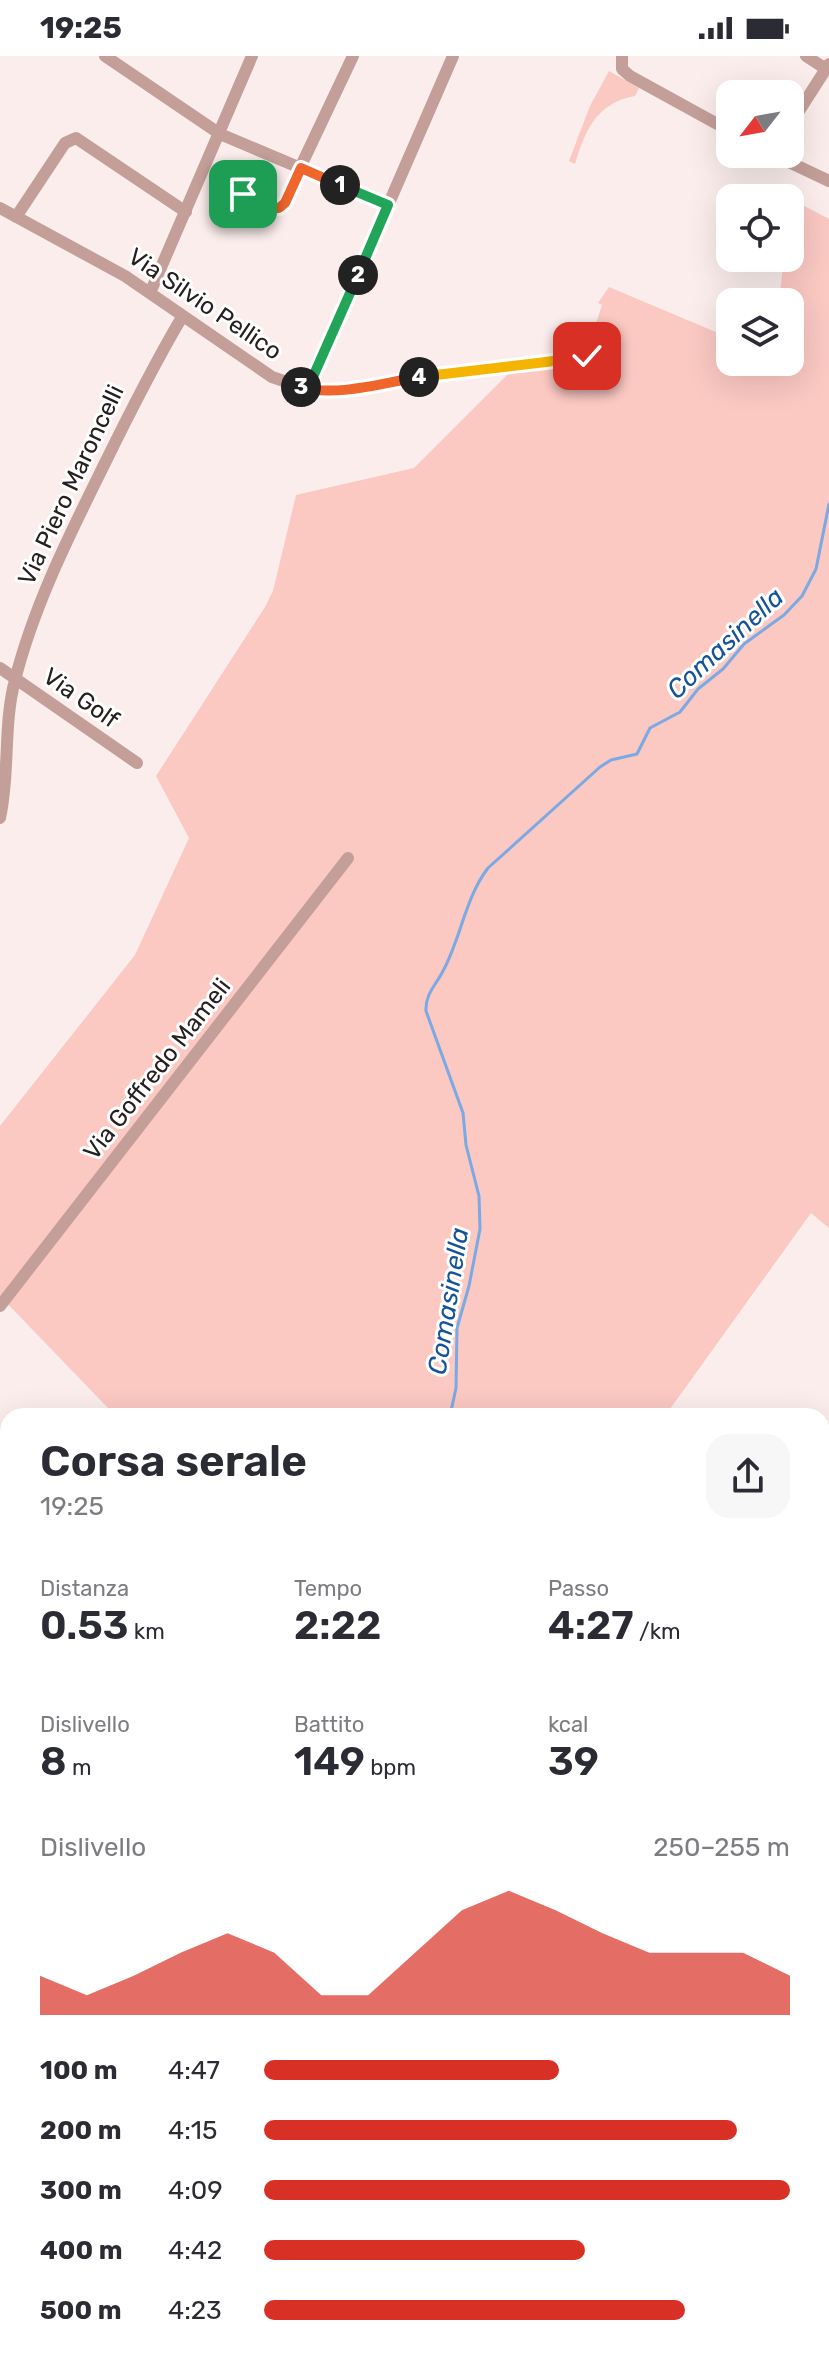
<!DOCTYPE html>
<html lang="it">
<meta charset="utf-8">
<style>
:root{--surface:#fff;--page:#f7f7f7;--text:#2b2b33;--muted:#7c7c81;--accent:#d93025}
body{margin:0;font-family:Rubik,sans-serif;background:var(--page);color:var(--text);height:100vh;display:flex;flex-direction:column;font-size:30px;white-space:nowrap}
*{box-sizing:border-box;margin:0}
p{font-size:26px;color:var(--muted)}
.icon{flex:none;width:44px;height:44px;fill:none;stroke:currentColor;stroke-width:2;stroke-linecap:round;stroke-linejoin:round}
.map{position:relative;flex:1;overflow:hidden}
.panel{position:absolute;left:0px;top:1352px;width:830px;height:950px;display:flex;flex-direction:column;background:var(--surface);border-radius:24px 24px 0 0;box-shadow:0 8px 32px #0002}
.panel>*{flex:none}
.needle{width:52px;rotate:239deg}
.tools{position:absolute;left:716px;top:24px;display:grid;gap:16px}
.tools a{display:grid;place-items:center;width:88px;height:88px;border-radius:16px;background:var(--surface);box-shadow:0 8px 32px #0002;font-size:40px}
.pin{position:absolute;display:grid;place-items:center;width:68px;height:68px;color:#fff;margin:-34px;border-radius:16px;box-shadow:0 4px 12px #0006}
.km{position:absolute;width:40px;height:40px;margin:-20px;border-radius:50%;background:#222;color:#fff;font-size:22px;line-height:40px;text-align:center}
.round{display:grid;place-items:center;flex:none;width:84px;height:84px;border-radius:24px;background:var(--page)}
.overview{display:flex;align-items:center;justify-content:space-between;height:136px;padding:0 40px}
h1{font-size:44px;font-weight:600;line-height:60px}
.metrics{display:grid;grid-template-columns:repeat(3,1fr);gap:12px;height:136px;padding:8px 40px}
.metrics div{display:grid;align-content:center}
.metrics b{font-size:40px;font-weight:600}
.metrics small{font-size:22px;font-weight:400}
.metrics p{font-size:22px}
.chart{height:224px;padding:16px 40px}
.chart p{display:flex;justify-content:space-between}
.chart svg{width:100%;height:144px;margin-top:8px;fill:var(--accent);opacity:.7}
ul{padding:0 40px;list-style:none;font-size:26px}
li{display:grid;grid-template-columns:128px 96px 1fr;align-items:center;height:60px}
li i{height:20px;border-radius:10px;background:var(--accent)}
.status{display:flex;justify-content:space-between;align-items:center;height:56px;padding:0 40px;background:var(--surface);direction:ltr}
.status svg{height:22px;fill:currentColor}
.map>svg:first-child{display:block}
</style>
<div class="status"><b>19:25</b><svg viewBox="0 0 49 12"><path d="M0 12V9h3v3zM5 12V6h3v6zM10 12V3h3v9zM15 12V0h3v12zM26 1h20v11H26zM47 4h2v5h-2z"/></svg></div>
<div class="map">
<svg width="829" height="2301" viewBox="0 0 829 2301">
<rect width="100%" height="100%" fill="#faedeb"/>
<path fill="#fbc8c2" d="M609,15L639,32L635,40C596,47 585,75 575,108L569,105L590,50Z
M791,143L829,163V1172L811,1157L665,1360H105L108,1352L0,1240V1070L135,899L189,782L156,720L265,551L273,535L296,439L414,412L515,311L586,298L602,249L598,247L609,231L730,282V306H790V246H779L784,202H790Z
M822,1617L829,1623V1702L822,1706Z
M0,1858L8,1864V1919L0,1913Z
M8,2041V2294H153L148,2301H0V2042Z
M262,2294H528L533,2301H258Z"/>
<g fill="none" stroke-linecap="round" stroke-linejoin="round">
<path stroke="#7aa9e3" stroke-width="3" d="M450,1360L456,1332L457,1272L469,1230L480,1173L479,1140L466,1089L463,1057L426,955C425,938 436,929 443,915C461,882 465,842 488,812L600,711L611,704L637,698L650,672L680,656L698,633L723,613L744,588L784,559L802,540L816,513L829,448
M822,1655L829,1646
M211,2301L217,2294"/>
<path stroke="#c49f9a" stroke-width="12" d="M105,0L220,78L388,149
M622,0V13L630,20L730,75
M806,0L826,13
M790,69L829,8
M772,98L829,125
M243,138L271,153L282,150L353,0
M0,152L125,220L272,321L310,334L338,335L422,320L587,300
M16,161L65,87L76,82L186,156
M150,237L252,0
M299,331L309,327L316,315L453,0
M0,612L137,707
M0,762C10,717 3,669 15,624C34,549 69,480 103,411C128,360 153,310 182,261
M0,1250L348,802
M0,1487L8,1493
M0,1512L8,1502
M0,1643L8,1647
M0,1785L8,1773
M0,1963L8,1962
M822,2132L829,2126
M679,2294L685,2301
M617,2301L624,2294"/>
</g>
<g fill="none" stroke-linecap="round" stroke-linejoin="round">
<g stroke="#fff" stroke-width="16">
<path id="split-1" d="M243,138L268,152H279L285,147L301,112L340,129"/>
</g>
<g stroke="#fff" stroke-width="16">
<path id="split-2" d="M340,129L388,149L358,219"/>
</g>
<g stroke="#fff" stroke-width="16">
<path id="split-3" d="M301,331L312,323L358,219"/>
</g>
<g stroke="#fff" stroke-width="16">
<path id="split-4" d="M301,331H297C337,341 378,328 419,321"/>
</g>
<g stroke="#fff" stroke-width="16">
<path id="split-5" d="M419,321L546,306"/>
</g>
<g stroke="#fff" stroke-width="16">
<path id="split-6" d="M546,306L587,300"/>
</g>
<use href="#split-1" stroke="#f0652b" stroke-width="10"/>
<use href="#split-2" stroke="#22a559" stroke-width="10"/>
<use href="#split-3" stroke="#22a559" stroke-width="10"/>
<use href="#split-4" stroke="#f0652b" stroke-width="10"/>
<use href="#split-5" stroke="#f5b400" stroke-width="10"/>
<use href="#split-6" stroke="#f5b400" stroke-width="10"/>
</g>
<g text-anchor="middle" stroke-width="6" stroke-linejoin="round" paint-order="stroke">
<g font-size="24" fill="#25201f" stroke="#fff">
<text transform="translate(205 248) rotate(34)" y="8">Via Silvio Pellico</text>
<text transform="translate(71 429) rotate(-65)" y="8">Via Piero Maroncelli</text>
<text transform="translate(81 642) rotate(35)" y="8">Via Golf</text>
<text transform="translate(157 1013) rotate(-52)" y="8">Via Goffredo Mameli</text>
</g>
<g font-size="26" font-style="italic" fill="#145399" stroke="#fff">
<text transform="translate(725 587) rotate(-43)" y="9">Comasinella</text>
<text transform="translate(448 1245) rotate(-81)" y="9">Comasinella</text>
</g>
</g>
</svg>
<div class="tools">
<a><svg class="needle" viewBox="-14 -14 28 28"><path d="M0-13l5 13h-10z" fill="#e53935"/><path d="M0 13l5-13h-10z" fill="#7c7c81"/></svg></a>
<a><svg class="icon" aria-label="locate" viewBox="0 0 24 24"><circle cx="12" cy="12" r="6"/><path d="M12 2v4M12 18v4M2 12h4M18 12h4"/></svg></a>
<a><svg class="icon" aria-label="layers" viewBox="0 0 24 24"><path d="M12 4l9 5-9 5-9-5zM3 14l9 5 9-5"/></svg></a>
</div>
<div class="pin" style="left:243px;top:138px;background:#1e9e55"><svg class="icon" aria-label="arrive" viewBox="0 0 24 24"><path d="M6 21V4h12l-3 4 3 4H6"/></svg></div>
<div class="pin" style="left:587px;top:300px;background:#d93025"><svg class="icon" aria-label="check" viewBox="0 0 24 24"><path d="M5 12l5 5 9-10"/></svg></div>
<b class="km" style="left:340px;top:129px">1</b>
<b class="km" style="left:358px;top:219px">2</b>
<b class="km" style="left:301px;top:331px">3</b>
<b class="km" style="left:419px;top:321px">4</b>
<section class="panel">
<div class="overview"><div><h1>Corsa serale</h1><p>19:25</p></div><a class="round"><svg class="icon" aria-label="share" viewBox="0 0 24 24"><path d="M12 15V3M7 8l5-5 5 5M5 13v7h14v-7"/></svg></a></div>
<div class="metrics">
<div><p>Distanza</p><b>0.53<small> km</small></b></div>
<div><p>Tempo</p><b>2:22</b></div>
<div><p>Passo</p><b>4:27<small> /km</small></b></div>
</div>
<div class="metrics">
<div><p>Dislivello</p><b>8<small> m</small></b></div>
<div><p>Battito</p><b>149<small> bpm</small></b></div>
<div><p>kcal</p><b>39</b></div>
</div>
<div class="chart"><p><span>Dislivello</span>250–255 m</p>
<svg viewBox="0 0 160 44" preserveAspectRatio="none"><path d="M0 44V32L10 38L20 32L30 25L40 19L50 25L60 38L70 38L80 25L90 12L100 6L110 12L120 19L130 25L140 25L150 25L160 32V44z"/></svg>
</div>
<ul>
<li><b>100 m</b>4:47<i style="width:56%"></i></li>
<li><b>200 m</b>4:15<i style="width:90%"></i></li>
<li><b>300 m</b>4:09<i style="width:100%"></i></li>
<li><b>400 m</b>4:42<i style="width:61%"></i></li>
<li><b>500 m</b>4:23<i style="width:80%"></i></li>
</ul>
</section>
</div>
